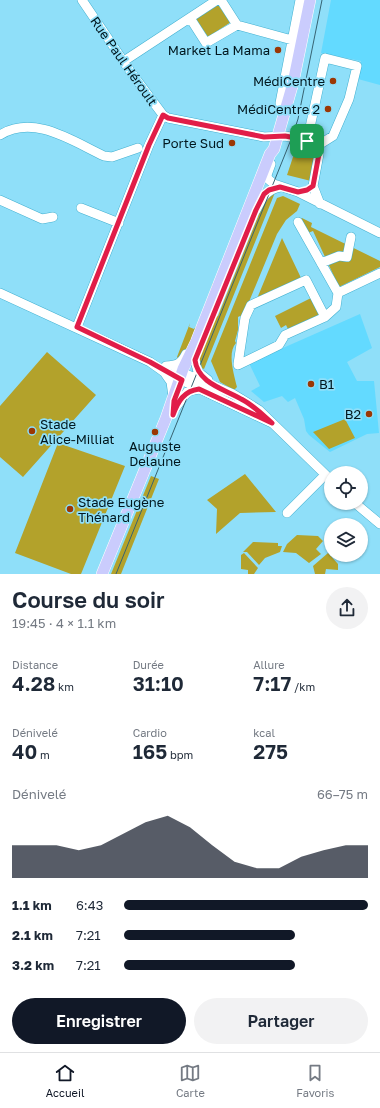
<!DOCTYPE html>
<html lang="fr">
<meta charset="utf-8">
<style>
:root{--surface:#fff;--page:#f2f2f3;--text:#1f2937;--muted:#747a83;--line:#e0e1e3;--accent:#111827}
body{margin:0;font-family:"Golos Text",sans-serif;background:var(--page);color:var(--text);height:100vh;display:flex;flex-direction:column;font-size:15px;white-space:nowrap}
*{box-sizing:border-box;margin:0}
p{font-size:13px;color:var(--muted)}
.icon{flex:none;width:22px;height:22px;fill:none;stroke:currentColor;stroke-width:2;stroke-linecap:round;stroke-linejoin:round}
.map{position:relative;height:574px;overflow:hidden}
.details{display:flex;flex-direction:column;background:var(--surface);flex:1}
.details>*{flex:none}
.tools{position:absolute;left:324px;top:466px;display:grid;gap:8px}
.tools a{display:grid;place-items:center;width:44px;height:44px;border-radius:50%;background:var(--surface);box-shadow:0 1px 3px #0004;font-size:20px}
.pin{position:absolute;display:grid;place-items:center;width:34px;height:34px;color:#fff;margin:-17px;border-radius:8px;box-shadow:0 2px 6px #0006}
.round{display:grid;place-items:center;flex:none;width:42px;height:42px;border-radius:21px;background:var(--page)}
.overview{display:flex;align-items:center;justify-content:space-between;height:68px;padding:0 12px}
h1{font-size:22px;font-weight:600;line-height:30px}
.figures{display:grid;grid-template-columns:repeat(3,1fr);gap:6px;height:68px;padding:4px 12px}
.figures div{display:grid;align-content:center}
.figures b{font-size:20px;font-weight:600}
.figures small{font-size:11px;font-weight:400}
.figures p{font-size:11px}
.chart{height:112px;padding:8px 12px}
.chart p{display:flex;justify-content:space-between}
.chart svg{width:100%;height:72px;margin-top:4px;fill:var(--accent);opacity:.7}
.action{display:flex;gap:8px;margin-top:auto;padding:8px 12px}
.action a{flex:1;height:46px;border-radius:24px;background:var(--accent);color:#fff;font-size:16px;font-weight:600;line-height:46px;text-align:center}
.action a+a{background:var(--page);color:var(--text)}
ul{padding:0 12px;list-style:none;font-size:13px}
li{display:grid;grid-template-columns:64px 48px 1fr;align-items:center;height:30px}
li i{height:10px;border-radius:5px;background:var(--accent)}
.menu{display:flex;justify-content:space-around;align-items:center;height:56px;border-top:1px solid var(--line);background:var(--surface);font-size:11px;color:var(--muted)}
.menu a{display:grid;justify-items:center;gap:2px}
.menu .on{color:var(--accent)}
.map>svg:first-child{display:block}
</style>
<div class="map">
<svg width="380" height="574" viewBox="0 0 380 574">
<rect width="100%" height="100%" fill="#8fdff9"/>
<path fill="#63daff" d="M331,0H380V85L358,79L361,61L321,53Z
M360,314L372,348L347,362L357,381H374L379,433L367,434L330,452L309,435L306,431L304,419L295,398L288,402L282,396L264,402L251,391L260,386L249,363Z"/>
<path fill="#b3a22b" d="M218,5L231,22L208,37L195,18Z
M298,142L310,146L315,152L311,181L287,175Z
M276,190L204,369L198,366V360L216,317L218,316L261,209L268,194Z
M283,196L300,204L297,211L286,220L277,234L246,309L243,320L240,316L238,317V330L235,341L236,343C227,353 234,374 237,387L234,390L220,382L211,361L277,198Z
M302,218L312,223L311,227L380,261V267L339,287L313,231L308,233L301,219Z
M282,238L302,280L256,301Z
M213,283H214L201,325L180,361L177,357L190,323L189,327L194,329L198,324Z
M311,298L320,315L288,329L286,325L281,328L275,316Z
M47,352L96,395L23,477L0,457V406Z
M345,419L355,438L329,449L313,432Z
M58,443L125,466L81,574H71L15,553Z
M245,474L276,512L240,513L216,534L217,509L207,500Z
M151,476L159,479L121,574H111Z
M297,535L318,536L323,541L316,549L321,554L309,563L296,553L283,552L287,544Z
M253,542L278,543V546H282L280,552L265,558L259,565L247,552H243Z
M244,553L258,568L254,574H248V570L241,569V555Z
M328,553L338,564V570L326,569L325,574H315L313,566Z"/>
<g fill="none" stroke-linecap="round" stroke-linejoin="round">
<g stroke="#42b0d0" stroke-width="10">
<path id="minor" d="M82,0L130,71L163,115L168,118L264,137L285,136L312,141L317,146L319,154L313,186L320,204
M221,0L237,25L292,40
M190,18L206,43L237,25
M124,61L217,0
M285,112L280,103L300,0
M0,135C34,114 72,141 104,156L112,157L138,148
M307,141L325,58L357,66L349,99L333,136L317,146
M271,164L267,175L268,179L274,184L298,192L380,233
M0,200L42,219L53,217
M81,208L119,223
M256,210C262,198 266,190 280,187
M298,222L338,293
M321,263L339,256L347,257L351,237
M0,293L150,362L164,372L272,423
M338,293L380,273
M77,327L149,145L163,115
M195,360L198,372L208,380
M238,364L245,318L251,305L306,280L325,317
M238,365L279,345L285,335L325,317L336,307L338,293
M166,366C177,365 181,364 186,354
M176,370L233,394L259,410L331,480
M164,372L171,382L173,397
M176,407L188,391L199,389
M355,503L380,524
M287,513L325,475"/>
</g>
<g stroke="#fff" stroke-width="12">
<path id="major" d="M102,574L166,418L183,369L196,342L270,154L274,149L293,83L310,0"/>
</g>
<use href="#minor" stroke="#fff" stroke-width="9"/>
<use href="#major" stroke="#caccfd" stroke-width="11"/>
<path stroke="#376372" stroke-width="1" d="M116,574L292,137L298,119L322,0"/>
</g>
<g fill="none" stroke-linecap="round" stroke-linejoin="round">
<g stroke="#fff" stroke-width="8">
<path id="route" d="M163,115L168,118L264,137L285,136L312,141L317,146L319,154L313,186L307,190L298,192L280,187L269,190L264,194L256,210L195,360C198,384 225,389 243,400C254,406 263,415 272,423L199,389C184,391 178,401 173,415L174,401L182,380L150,362L77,327L149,145Z"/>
</g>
<use href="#route" stroke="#e11d48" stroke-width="5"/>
</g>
<g fill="#9b3704" stroke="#8fdff9" stroke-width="1.5">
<circle cx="278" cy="50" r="4"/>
<circle cx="333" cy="81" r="4"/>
<circle cx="328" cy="109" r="4"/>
<circle cx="232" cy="143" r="4"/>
<circle cx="311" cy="384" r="4"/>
<circle cx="369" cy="414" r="4"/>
<circle cx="32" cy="431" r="4"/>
<circle cx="155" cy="432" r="4"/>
<circle cx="70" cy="509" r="4"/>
</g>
<g text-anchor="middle" stroke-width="3.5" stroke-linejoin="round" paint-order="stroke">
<g font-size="13" fill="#01171e" stroke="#8fdff9" text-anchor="end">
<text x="270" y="55">Market La Mama</text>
<text x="325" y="86">MédiCentre</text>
<text x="320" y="114">MédiCentre 2</text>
<text x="224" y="148">Porte Sud</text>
<text x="319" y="389" text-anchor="start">B1</text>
<text x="361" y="419">B2</text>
<text x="40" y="429" text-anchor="start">Stade<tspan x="40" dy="15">Alice-Milliat</tspan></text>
<text x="155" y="451" text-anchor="middle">Auguste<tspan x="155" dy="15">Delaune</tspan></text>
<text x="78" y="507" text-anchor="start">Stade Eugène<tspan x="78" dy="15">Thénard</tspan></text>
</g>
<g font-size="13" fill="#01171e" stroke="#8fdff9">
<text transform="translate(124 61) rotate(55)" y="5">Rue Paul Héroult</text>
</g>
</g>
</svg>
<div class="tools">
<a><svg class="icon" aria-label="locate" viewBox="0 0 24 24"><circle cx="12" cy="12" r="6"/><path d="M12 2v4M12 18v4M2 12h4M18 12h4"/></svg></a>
<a><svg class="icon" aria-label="layers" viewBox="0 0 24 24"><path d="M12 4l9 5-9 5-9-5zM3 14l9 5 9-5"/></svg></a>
</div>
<div class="pin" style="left:307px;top:141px;background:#1e9e55"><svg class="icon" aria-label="arrive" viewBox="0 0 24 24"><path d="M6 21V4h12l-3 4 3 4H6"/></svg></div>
</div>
<section class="details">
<div class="overview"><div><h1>Course du soir</h1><p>19:45 · 4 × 1.1 km</p></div><a class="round"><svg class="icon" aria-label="share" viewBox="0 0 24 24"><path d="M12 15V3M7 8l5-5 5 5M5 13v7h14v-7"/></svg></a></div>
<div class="figures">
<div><p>Distance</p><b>4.28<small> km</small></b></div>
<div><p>Durée</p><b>31:10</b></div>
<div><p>Allure</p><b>7:17<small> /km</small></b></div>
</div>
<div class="figures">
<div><p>Dénivelé</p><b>40<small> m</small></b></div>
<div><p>Cardio</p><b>165<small> bpm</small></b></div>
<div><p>kcal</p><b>275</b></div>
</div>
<div class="chart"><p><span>Dénivelé</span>66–75 m</p>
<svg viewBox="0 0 160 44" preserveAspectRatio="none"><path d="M0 44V24L10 24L20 24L30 27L40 24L50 17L60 10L70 6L80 13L90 24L100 34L110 38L120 38L130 31L140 27L150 24L160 24V44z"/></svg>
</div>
<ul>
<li><b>1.1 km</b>6:43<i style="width:100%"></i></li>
<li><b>2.1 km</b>7:21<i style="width:70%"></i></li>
<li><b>3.2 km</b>7:21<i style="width:70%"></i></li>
</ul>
<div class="action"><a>Enregistrer</a><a>Partager</a></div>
</section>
<nav class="menu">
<a class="on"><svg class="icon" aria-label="home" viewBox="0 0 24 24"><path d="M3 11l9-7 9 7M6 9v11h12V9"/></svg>Accueil</a>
<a><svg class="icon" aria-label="map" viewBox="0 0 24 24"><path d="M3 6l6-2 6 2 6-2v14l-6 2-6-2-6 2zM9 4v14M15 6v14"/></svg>Carte</a>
<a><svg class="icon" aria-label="saved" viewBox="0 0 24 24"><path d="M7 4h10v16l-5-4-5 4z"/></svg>Favoris</a>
</nav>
